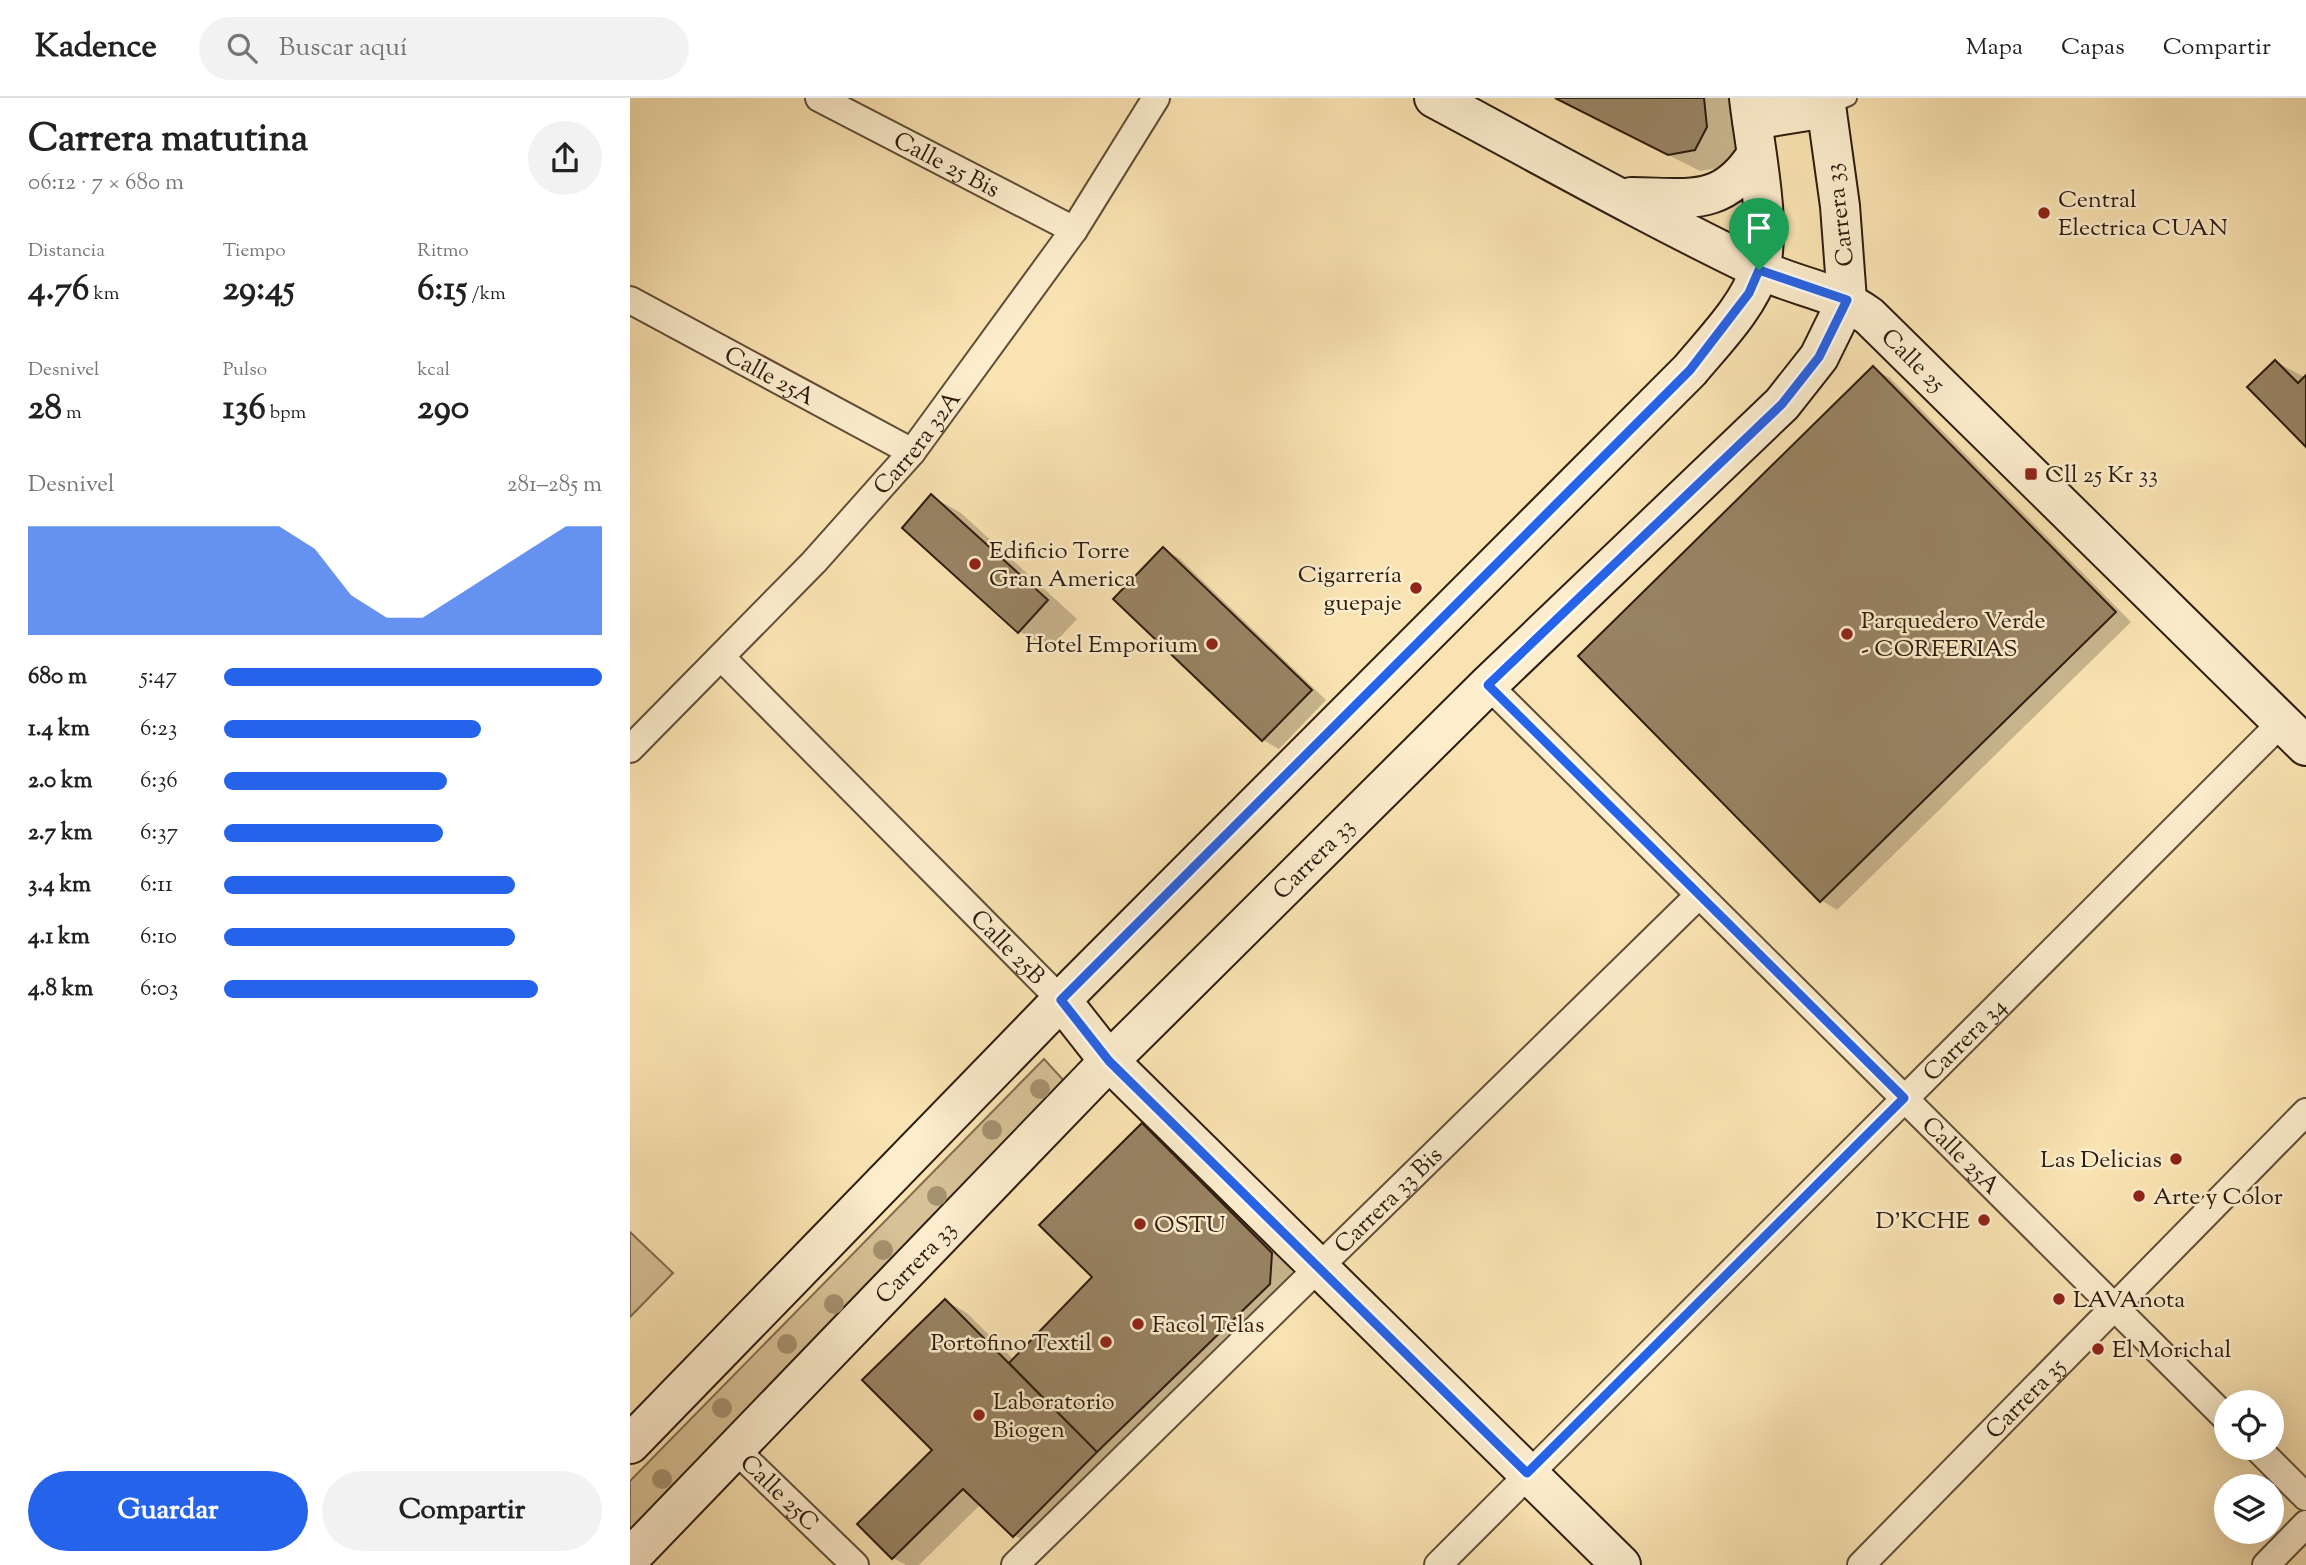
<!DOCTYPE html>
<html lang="es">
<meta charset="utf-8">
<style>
:root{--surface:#fff;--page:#f2f2f2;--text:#222;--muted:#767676;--line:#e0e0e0;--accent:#2563eb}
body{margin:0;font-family:"Sorts Mill Goudy",serif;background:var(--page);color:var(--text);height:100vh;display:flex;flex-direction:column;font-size:26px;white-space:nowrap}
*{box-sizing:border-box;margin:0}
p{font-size:23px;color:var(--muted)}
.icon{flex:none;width:38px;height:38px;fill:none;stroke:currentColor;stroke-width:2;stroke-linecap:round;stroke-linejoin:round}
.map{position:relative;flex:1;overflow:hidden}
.sheet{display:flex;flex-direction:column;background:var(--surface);width:630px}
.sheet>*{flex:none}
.buttons{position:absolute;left:1584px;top:1292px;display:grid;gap:14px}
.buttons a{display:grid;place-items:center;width:70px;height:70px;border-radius:50%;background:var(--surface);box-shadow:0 7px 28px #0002;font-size:35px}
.pin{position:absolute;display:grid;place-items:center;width:60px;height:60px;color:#fff;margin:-72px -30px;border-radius:50% 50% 50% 0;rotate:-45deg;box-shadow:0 0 7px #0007}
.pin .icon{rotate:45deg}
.round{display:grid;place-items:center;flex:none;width:74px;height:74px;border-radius:37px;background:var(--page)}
.head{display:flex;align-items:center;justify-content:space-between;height:119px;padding:0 28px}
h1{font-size:38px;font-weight:700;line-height:52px}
.stats{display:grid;grid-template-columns:repeat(3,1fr);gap:10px;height:119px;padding:7px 28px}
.stats div{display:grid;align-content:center}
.stats b{font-size:35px;font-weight:700}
.stats small{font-size:19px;font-weight:400}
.stats p{font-size:19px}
.chart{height:196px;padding:14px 28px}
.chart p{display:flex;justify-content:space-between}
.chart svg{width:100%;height:126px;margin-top:7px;fill:var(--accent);opacity:.7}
.action{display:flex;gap:14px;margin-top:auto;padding:14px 28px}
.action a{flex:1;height:80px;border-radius:42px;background:var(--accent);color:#fff;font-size:28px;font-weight:700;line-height:80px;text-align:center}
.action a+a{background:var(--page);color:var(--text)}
ul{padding:0 28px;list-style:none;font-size:23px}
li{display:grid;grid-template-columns:112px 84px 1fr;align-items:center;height:52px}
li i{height:18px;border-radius:9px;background:var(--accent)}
header{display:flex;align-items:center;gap:42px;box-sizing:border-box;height:98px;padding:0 35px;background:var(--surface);border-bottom:2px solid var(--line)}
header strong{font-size:33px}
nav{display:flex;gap:38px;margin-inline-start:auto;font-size:24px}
.search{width:490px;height:63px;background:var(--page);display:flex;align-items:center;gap:18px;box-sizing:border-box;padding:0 24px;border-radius:38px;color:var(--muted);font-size:26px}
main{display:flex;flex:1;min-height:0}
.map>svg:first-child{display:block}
</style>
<header>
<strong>Kadence</strong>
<div class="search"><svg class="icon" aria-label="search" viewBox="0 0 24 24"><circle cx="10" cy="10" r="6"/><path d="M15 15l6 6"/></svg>Buscar aquí</div>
<nav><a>Mapa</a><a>Capas</a><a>Compartir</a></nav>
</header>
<main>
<section class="sheet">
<div class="head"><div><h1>Carrera matutina</h1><p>06:12 · 7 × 680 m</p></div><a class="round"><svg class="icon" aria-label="share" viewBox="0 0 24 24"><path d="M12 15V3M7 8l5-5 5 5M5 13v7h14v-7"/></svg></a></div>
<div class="stats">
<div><p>Distancia</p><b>4.76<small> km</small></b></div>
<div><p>Tiempo</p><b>29:45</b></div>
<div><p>Ritmo</p><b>6:15<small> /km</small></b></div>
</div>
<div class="stats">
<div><p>Desnivel</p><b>28<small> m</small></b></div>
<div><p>Pulso</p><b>136<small> bpm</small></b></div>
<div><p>kcal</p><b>290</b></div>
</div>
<div class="chart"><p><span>Desnivel</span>281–285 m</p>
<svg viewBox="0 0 160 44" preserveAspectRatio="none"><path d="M0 44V6L10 6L20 6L30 6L40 6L50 6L60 6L70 6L80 14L90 30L100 38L110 38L120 30L130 22L140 14L150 6L160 6V44z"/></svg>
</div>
<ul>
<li><b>680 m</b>5:47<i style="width:100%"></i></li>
<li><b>1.4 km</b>6:23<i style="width:68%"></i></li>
<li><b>2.0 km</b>6:36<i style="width:59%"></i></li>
<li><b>2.7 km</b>6:37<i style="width:58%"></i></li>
<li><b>3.4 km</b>6:11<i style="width:77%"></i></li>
<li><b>4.1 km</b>6:10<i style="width:77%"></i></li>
<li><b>4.8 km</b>6:03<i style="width:83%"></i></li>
</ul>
<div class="action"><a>Guardar</a><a>Compartir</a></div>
</section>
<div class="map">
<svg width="1676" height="1467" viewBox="0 0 1676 1467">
<rect width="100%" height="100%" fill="#fae3b2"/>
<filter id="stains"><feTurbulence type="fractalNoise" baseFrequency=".00286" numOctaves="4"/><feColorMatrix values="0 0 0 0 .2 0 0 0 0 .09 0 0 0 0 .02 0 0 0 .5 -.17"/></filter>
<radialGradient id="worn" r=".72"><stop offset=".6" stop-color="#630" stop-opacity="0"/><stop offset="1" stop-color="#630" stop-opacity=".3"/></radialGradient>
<path fill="#d7c196" stroke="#826e52" stroke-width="2" d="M414,961L436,985L0,1432V1383Z
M0,1134L43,1175L0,1219Z"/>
<path fill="#0003" d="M925,0H1102L1107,47L1095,69L1070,73Z
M1646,264L1676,280V346L1619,289Z
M1244,271L1260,280L1501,524L1207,812L1191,802Z
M301,398L331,415L447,521L419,551L389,533Z
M533,451L549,460L696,602L649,651L633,642Z
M513,1028L534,1040L662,1168L661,1199L405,1450L384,1437L351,1406L289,1467H276L263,1460L305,1352L316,1203L337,1215L384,1262L465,1178Z"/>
<path fill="#988363" stroke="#2d1c0e" stroke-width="2" d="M925,0H1074L1077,29L1065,52L1038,57Z
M1645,262L1668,285L1676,277V349L1617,289Z
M1243,268L1486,514L1190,804L948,558Z
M301,396L418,502L388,535L272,430Z
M533,449L682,592L632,643L483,501Z
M512,1025L642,1155L640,1186L467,1354L379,1265L462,1179L409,1127Z
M315,1201L467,1354L383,1439L333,1391L262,1461L227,1426L302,1352L232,1282Z"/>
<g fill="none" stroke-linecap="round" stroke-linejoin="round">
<g stroke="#604e37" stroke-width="18">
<path id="lane" d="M1197,10L1219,0"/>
</g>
<g stroke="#604e37" stroke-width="30">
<g id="street">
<path id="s1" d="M189,0L444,132"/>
<path id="s2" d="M0,202L282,354"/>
<path id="s3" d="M91,559L431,902"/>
<path id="s4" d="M858,587L1596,1320"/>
<path id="s5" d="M0,651L184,464L282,354L444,132L526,0"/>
<path d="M1626,1349L1676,1399"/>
<path id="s6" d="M106,1352L225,1467"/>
<path id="s7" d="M385,1467L1069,797"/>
<path id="s8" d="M808,1467L1652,624"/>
<path id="s9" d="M1231,1467L1676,1014"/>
<path d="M1636,1467L1676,1426"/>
</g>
</g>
<g stroke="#2d1c0e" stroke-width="42">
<g id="secondary">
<path id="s10" d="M804,0C911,57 1017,117 1127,170C1167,190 1200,190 1239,218L1676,648"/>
<path d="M1122,22L1196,10"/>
<path d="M1001,99C1056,99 1092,111 1126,57"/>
<path d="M431,902L479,963L991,1467"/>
<path d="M0,1346L446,887L1060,272C1084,243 1119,208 1130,171C1142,127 1124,46 1119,0"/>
<path id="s11" d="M0,1460L479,963L858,587L1152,306L1189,259L1217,202L1210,108L1195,0"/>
</g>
</g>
<use href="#lane" stroke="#fcedcd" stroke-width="14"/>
<use href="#street" stroke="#fcedcd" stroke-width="26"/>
<use href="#secondary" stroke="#fcedcd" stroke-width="38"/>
</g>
<g fill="#a5916e">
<circle cx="410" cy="991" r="10"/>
<circle cx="362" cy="1032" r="10"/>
<circle cx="307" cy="1098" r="10"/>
<circle cx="253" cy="1152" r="10"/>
<circle cx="204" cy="1206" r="10"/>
<circle cx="157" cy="1246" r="10"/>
<circle cx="92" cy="1310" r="10"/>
<circle cx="32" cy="1381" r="10"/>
</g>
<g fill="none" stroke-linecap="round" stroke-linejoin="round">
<g stroke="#fff" stroke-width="14">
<path id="route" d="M1129,172L1217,202L1189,259L1152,306L858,587L1274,1000L897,1375L479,963L431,902L1060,272L1119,195Z"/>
</g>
<use href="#route" stroke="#2563eb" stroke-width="9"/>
</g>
<g fill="#8f2418" stroke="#fcedcd" stroke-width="2.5">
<circle cx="1414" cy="115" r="7"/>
<rect x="1394" y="369" width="14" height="14" rx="3.5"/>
<circle cx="345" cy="466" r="7"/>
<circle cx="786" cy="490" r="7"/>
<circle cx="1217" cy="536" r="7"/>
<circle cx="582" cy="546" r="7"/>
<circle cx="1546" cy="1061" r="7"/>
<circle cx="1509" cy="1098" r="7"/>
<circle cx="1354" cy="1122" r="7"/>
<circle cx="510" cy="1126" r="7"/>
<circle cx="1429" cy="1201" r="7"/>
<circle cx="508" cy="1226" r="7"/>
<circle cx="476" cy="1244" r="7"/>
<circle cx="1468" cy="1251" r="7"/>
<circle cx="349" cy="1317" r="7"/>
</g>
<g text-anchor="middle" stroke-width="5" stroke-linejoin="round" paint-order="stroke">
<g font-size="24" fill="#2d1c0e" stroke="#fcedcd">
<text dy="8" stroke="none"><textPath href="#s1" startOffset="144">Calle 25 Bis</textPath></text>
<text transform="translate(1209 117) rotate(-97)" y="8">Carrera 33</text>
<text dy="8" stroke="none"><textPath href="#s10" startOffset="550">Calle 25</textPath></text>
<text dy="8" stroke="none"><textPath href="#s2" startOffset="159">Calle 25A</textPath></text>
<text dy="8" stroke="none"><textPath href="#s5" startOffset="420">Carrera 32A</textPath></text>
<text dy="8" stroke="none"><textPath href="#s11" startOffset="978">Carrera 33</textPath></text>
<text dy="8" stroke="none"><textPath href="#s3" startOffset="408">Calle 25B</textPath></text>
<text dy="8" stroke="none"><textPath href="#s8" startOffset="744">Carrera 34</textPath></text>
<text dy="8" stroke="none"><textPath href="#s4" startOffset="667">Calle 25A</textPath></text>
<text dy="8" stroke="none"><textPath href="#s7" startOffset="522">Carrera 33 Bis</textPath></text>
<text dy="8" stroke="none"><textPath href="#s11" startOffset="411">Carrera 33</textPath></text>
<text dy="8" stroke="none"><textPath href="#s9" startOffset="234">Carrera 35</textPath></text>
<text dy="8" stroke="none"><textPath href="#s6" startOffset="61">Calle 25C</textPath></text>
</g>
<g font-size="24" fill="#2d1c0e" stroke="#fcedcd" text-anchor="start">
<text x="1428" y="109">Central<tspan x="1428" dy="28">Electrica CUAN</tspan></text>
<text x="1415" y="384">Cll 25 Kr 33</text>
<text x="359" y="460">Edificio Torre<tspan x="359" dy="28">Gran America</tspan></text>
<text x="772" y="484" text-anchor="end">Cigarrería<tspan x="772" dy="28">guepaje</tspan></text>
<text x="1231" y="530">Parquedero Verde<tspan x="1231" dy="28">- CORFERIAS</tspan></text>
<text x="568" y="554" text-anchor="end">Hotel Emporium</text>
<text x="1532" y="1069" text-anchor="end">Las Delicias</text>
<text x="1523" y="1106">Arte y Color</text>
<text x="1340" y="1130" text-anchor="end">D'KCHE</text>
<text x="524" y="1134">OSTU</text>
<text x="1443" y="1209">LAVAnota</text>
<text x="522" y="1234">Facol Telas</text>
<text x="462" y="1252" text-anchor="end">Portofino Textil</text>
<text x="1482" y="1259">El Morichal</text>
<text x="363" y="1311">Laboratorio<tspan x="363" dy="28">Biogen</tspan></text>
</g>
</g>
<rect width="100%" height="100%" filter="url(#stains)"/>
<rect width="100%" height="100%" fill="url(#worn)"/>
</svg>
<div class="buttons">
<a><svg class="icon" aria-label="locate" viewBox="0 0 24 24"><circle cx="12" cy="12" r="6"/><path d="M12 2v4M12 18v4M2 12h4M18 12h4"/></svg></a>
<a><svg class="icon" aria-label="layers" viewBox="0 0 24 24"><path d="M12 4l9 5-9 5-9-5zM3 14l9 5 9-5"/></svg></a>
</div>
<div class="pin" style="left:1129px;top:172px;background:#1e9e55"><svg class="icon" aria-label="arrive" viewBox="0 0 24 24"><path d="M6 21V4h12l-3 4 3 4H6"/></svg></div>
</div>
</main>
